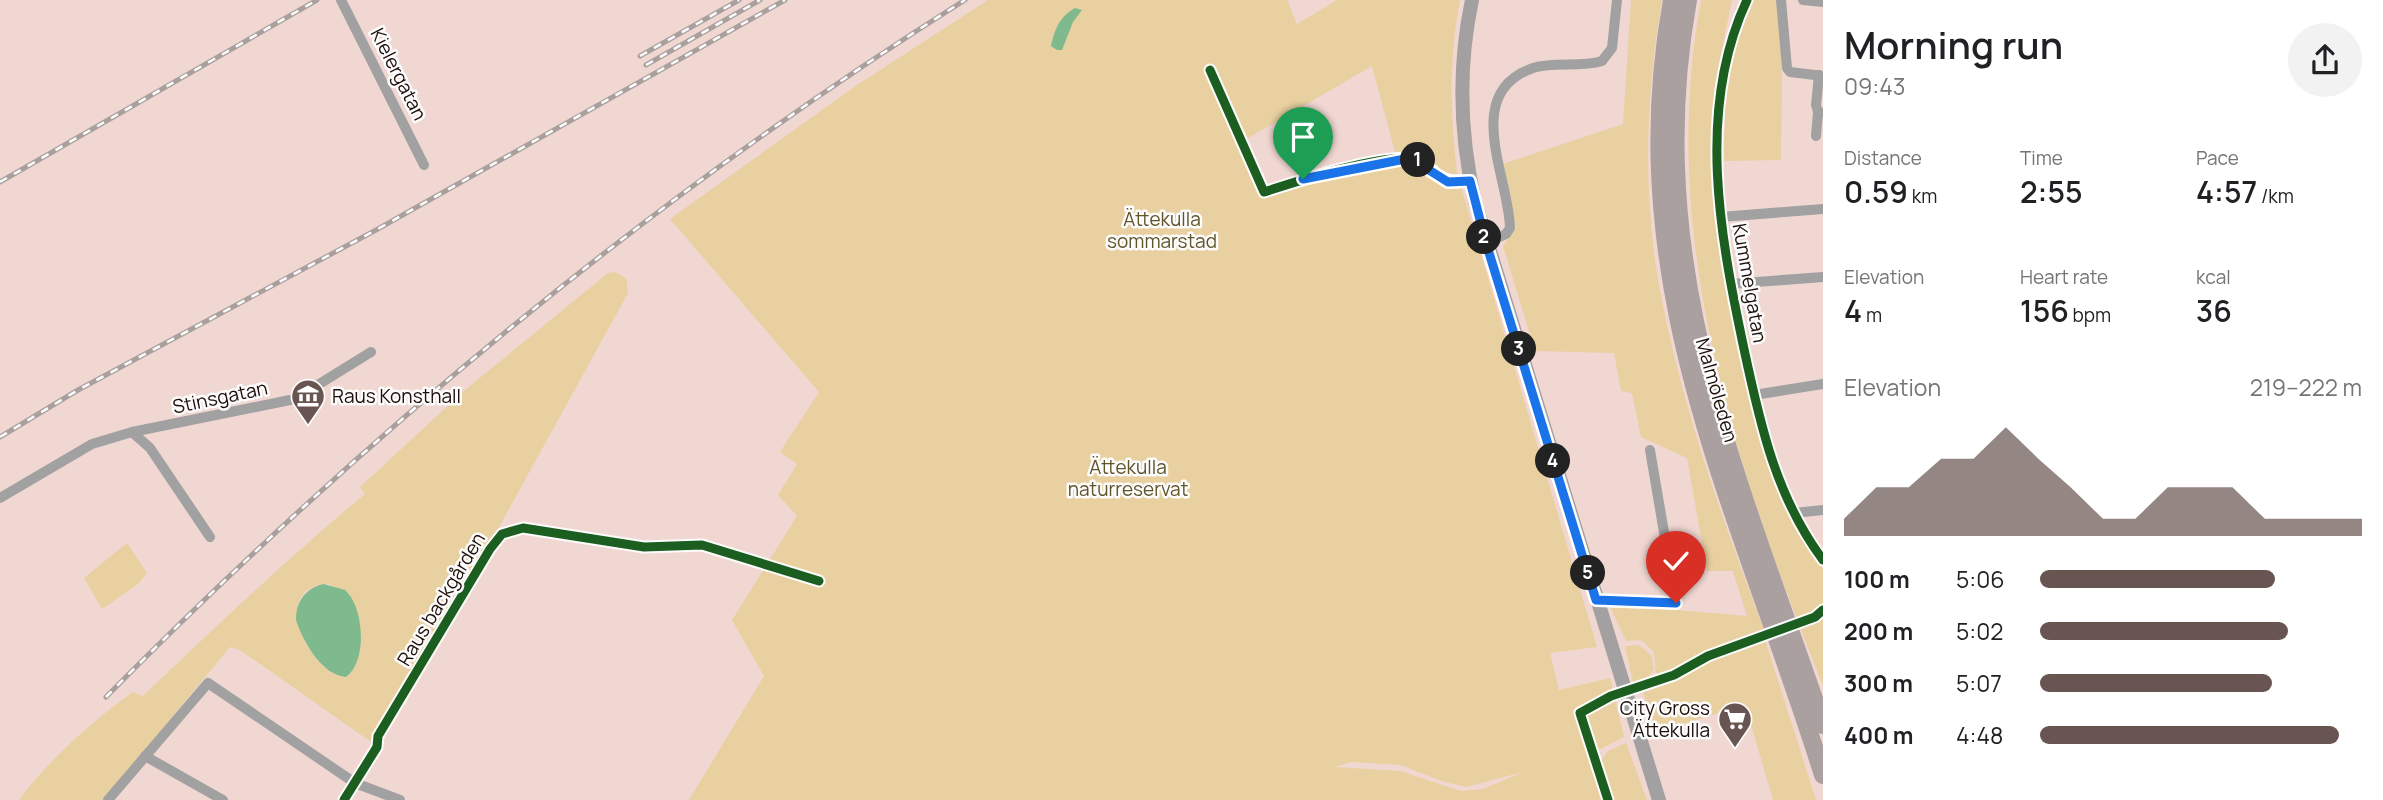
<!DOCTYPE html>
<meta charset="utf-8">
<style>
:root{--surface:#fff;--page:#f2f2f2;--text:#202124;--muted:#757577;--accent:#685450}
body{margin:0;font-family:Manrope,sans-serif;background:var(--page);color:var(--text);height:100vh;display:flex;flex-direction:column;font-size:26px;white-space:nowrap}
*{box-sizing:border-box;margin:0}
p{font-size:23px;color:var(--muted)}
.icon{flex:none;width:38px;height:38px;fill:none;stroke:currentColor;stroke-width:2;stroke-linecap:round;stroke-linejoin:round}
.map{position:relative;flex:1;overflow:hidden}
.sheet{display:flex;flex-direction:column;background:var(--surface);width:560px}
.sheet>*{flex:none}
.pin{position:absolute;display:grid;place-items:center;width:60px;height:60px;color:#fff;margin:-72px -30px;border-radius:50% 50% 50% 0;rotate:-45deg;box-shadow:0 0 7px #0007}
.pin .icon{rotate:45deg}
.km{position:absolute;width:35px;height:35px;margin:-18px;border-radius:50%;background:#222;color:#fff;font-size:19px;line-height:35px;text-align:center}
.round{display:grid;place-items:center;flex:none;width:74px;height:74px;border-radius:37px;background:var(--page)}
.summary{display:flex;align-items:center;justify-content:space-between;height:119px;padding:0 21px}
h1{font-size:38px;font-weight:600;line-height:52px}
.figures{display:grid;grid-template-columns:repeat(3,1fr);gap:10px;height:119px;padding:7px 21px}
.figures div{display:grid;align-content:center}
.figures b{font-size:30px;font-weight:600}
.figures small{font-size:19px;font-weight:400}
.figures p{font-size:19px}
.chart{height:196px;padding:14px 21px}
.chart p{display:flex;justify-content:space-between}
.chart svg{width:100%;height:126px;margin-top:7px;fill:var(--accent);opacity:.7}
ul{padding:0 21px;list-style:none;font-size:23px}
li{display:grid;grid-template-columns:112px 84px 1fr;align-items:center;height:52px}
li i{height:18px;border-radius:9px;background:var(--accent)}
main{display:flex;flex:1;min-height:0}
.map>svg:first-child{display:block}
</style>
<main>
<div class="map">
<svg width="1823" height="800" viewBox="0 0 1823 800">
<rect width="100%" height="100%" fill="#f1d7d1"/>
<path fill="#e8d0a0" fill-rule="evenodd" d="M988,0H1287L1297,24L1337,0H1460C1449,58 1450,115 1457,173L1597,647L1550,653L1559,690L1610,678L1624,737L1591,754L1605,800H689L764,676L732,620L797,516L778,495L797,464L780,452L819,392L670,219L857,85ZM1372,66L1395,152L1265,186L1245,140ZM1351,762L1401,765L1441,781L1466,787L1523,772L1483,789L1461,791L1400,771L1335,767Z
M1631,0H1662C1645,99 1642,202 1662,301C1684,414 1724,523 1764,630L1702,654L1656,677L1654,652L1641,640L1626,641L1611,609L1616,605L1747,616L1733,571H1707L1687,458L1641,437L1632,393L1621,391L1614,353L1535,351L1503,246L1516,228L1503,164L1623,124Z
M1701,0H1732L1715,83L1713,115L1717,229L1726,289L1763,452L1787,512L1823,569V686C1736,468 1657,237 1701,0Z
M1754,0H1778L1782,75L1781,160L1724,161C1724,104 1728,52 1754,0Z
M615,272L626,278L628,293L461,596L456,599L449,598L454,608L371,742L240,650L230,647L103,800H19C49,760 92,721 133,692L143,696C215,627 288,558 365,494L360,487L465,390L608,273ZM329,584L349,593C360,615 369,660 346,677C308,674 268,585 329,584Z
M127,543L147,573L138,584L102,609L84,578Z
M1765,640L1816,800H1773L1749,718L1735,708L1649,734L1647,725L1652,722L1642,689L1688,674L1702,663Z
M1639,645L1651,655L1654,669L1648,678L1633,683L1625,646Z
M1626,743L1647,800H1612L1600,762L1608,751Z"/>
<path fill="#7fb98e" d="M1075,8L1082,10L1073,22L1062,50H1057L1051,46C1055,29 1059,17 1075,8Z
M324,584L345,590C364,606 368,662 346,677C321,675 303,641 296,620C296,602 305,588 324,584Z"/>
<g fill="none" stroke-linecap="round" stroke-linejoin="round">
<path stroke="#a1a1a2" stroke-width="10" d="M341,0L424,165
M1781,0L1787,68L1790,72L1823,76
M1803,0L1823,2
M1210,70L1264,192C1295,182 1383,153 1412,159C1439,164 1427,184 1470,181
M1819,75L1816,105L1818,112L1823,113
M1816,136L1818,112
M1721,217L1823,209
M1486,243L1506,234L1510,228C1509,177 1461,93 1533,68C1555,61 1580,68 1602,61L1612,48L1617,0
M1730,284L1823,277
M1754,395L1823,384
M132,432L295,399L371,352
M0,498L92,444L132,432L150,448L210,537
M1794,513L1823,510
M1596,600L1676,603L1650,450
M145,756L223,800
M108,800L208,683L355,783L400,800
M344,800L377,747L378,736L490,549L502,534L523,528L644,547L702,545L819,581"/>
<path stroke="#a1a1a2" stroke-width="12" d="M1747,0C1696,109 1720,236 1744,349C1760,424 1776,497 1823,560"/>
<path stroke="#a2a0a0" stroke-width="14" d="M1472,0C1458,66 1460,136 1475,202L1659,800"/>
<path stroke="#aaa09f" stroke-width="18" d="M1672,0C1620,288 1740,510 1823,775
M1688,0C1640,268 1740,479 1823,725"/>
<g stroke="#a9a09e" stroke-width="5">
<path id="rail" d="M640,56L739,0
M646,65L760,0
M0,182L317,0
M0,437L78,390L376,230L785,0
M106,697C366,434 652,197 965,0"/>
</g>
<use href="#rail" stroke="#fcfcfc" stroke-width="2.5" stroke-dasharray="8" stroke-linecap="butt"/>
<g stroke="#fcfcfc" stroke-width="13">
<path id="cycleway" d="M1747,0C1696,109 1720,236 1744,349C1760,424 1776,497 1823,560
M1210,70L1264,192C1295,182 1383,153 1412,159C1439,164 1427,184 1470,181
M344,800L377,747L378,736L490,549L502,534L523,528L644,547L702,545L819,581
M1608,800L1580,713L1611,696L1674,675L1708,656L1815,617L1823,610"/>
</g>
<use href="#cycleway" stroke="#1b5e20" stroke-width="9"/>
</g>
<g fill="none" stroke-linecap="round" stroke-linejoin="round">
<g stroke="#fff" stroke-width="14">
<path id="route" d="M1303,179L1410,158L1448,182L1470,181L1486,243L1596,600L1676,603"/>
</g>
<use href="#route" stroke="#1a73e8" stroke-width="9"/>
</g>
<defs>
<g id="museum-pin" transform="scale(1.75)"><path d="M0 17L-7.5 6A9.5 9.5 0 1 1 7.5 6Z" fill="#685450" stroke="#fcfcfc"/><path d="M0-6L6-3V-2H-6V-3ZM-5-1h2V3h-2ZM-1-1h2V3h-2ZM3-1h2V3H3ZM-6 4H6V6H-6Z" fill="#fff"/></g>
<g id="supermarket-pin" transform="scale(1.75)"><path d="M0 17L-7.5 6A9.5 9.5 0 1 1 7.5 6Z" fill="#685450" stroke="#fcfcfc"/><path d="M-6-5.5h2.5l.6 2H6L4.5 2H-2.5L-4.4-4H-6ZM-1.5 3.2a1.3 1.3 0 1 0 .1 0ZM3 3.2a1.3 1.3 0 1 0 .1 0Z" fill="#fff"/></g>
</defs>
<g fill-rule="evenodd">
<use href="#museum-pin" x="308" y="396"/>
<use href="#supermarket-pin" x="1735" y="719"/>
</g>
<g text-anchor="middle" stroke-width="5" stroke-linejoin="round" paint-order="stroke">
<g font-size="19" fill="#1e0e0a" stroke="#fcfcfc">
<text transform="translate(399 74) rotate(63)" y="7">Kielergatan</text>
<text transform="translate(1750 283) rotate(80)" y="7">Kummelgatan</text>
<text transform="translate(1717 390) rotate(74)" y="7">Malmöleden</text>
<text transform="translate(220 397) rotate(-12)" y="7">Stinsgatan</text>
<text transform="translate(441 599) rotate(-59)" y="7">Raus backgården</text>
</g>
<g font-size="19" fill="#60542a" stroke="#fcfcfc">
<text x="1162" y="226">Ättekulla<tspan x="1162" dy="22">sommarstad</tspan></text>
<text x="1128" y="474">Ättekulla<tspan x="1128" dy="22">naturreservat</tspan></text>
</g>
<g font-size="19" fill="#1e0e0a" stroke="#fcfcfc" text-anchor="start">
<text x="332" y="403">Raus Konsthall</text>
<text x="1710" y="715" text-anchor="end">City Gross<tspan x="1710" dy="22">Ättekulla</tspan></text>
</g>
</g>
</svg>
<div class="pin" style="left:1303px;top:179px;background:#1e9e55"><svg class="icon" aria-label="arrive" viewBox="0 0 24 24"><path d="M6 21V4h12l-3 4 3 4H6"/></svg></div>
<div class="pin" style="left:1676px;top:603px;background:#d93025"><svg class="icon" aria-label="check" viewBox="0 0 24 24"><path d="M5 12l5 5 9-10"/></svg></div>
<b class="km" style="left:1418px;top:160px">1</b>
<b class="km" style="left:1484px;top:237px">2</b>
<b class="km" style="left:1519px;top:349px">3</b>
<b class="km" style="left:1553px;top:461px">4</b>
<b class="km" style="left:1588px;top:573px">5</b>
</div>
<section class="sheet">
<div class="summary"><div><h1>Morning run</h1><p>09:43</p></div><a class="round"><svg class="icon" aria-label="share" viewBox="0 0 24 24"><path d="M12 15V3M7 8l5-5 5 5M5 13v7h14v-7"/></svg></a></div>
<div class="figures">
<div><p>Distance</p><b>0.59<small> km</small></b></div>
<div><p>Time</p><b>2:55</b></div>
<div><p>Pace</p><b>4:57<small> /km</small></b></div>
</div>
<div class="figures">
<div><p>Elevation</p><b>4<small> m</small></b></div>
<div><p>Heart rate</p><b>156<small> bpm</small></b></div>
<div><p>kcal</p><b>36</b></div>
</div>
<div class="chart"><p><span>Elevation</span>219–222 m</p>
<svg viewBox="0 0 160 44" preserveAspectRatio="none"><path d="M0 44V38L10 27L20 27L30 17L40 17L50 6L60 17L70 27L80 38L90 38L100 27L110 27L120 27L130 38L140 38L150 38L160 38V44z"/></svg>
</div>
<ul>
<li><b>100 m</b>5:06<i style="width:73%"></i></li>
<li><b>200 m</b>5:02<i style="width:77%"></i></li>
<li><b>300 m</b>5:07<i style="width:72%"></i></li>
<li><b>400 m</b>4:48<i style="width:93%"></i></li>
</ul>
</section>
</main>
